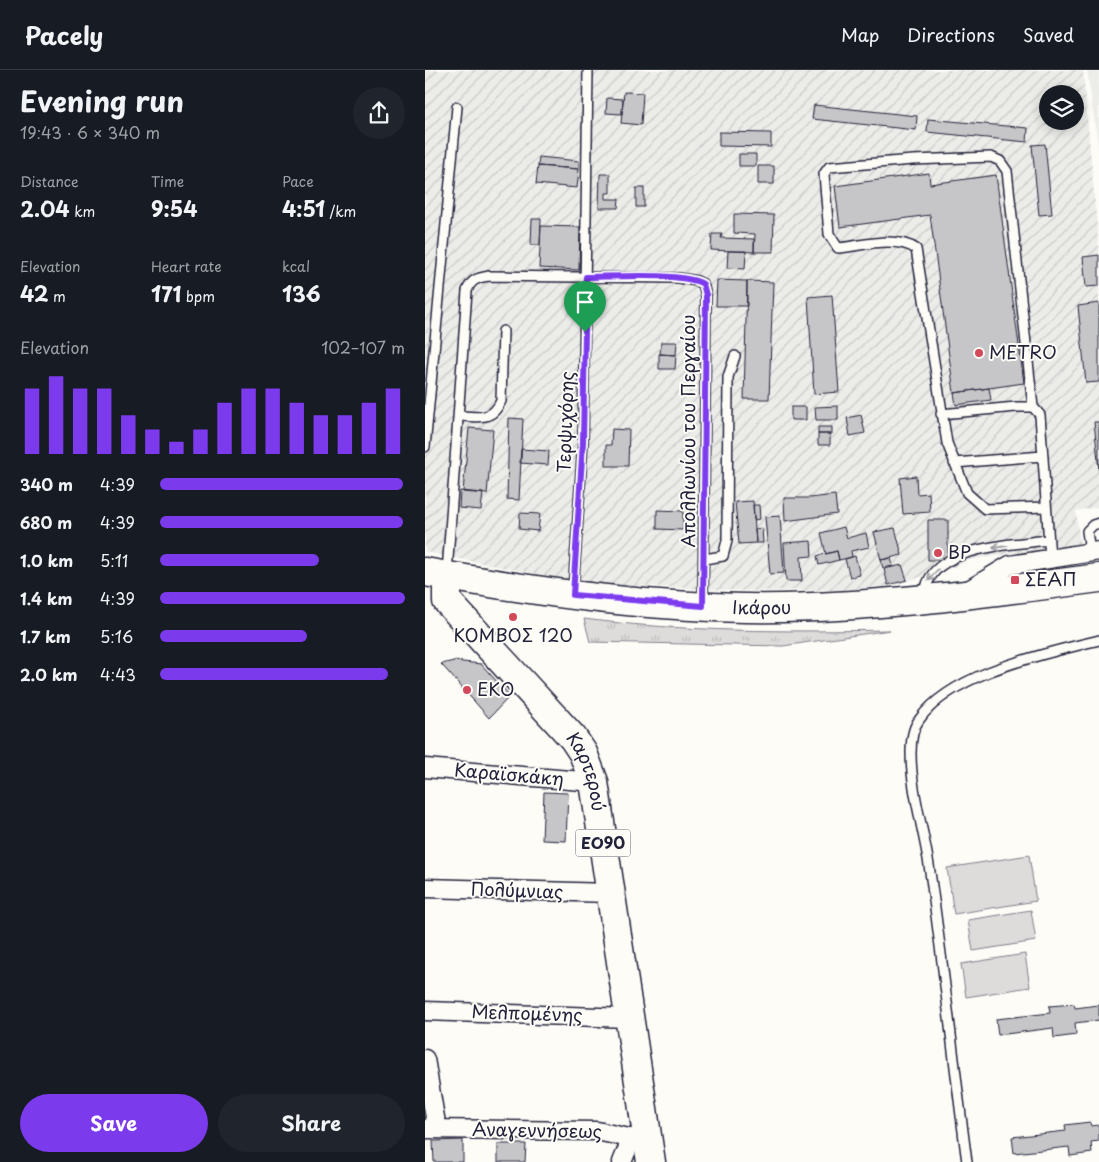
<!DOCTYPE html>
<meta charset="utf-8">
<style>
:root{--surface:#171b24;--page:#20242c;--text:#f1f3f6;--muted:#9ea1a6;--line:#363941;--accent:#7c3aed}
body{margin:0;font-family:"Playpen Sans",sans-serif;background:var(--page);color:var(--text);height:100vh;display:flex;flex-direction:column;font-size:19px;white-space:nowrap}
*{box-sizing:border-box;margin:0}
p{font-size:16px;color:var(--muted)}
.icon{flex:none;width:28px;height:28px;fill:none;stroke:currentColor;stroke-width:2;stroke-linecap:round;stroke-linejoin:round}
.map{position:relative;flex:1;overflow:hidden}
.sheet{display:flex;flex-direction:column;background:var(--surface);width:425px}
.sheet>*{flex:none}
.fabs{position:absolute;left:614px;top:15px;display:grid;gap:10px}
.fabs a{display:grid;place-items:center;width:45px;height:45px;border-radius:50%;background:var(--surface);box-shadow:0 2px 12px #0003;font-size:25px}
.pin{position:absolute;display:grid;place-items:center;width:42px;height:42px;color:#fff;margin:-51px -21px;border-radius:50% 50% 50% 0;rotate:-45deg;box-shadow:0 0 5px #0007}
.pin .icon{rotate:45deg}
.round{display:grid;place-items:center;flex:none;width:52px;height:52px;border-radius:26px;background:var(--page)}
.summary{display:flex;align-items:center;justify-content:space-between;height:85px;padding:0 20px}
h1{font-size:28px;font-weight:700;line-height:38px}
.stats{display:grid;grid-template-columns:repeat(3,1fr);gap:8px;height:85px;padding:5px 20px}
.stats div{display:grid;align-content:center}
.stats b{font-size:21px;font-weight:700}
.stats small{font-size:14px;font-weight:400}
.stats p{font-size:14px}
.chart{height:140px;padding:10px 20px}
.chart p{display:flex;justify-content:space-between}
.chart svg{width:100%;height:90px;margin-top:5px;stroke:var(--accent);stroke-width:6}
.primary-button{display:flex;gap:10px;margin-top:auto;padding:10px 20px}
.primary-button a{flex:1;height:58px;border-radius:30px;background:var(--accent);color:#fff;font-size:20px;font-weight:700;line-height:58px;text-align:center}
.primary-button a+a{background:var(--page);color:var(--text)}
ul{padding:0 20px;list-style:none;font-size:16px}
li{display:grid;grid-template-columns:80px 60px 1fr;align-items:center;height:38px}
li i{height:12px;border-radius:6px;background:var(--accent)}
header{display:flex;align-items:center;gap:30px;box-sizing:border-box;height:70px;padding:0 25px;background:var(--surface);border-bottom:1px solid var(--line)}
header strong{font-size:24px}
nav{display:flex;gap:28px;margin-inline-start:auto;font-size:18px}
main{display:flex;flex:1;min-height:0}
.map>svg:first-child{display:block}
</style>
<header>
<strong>Pacely</strong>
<nav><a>Map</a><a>Directions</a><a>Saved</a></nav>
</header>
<main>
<section class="sheet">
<div class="summary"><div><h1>Evening run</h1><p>19:43 · 6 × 340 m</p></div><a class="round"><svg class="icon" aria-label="share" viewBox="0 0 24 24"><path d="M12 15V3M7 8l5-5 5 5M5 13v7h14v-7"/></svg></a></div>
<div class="stats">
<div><p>Distance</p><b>2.04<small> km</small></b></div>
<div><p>Time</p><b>9:54</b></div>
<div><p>Pace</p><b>4:51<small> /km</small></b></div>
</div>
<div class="stats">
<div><p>Elevation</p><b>42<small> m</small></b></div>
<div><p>Heart rate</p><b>171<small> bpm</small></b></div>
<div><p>kcal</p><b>136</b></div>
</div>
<div class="chart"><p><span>Elevation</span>102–107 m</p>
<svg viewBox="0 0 160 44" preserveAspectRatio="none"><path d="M5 44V12M15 44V6M25 44V12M35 44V12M45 44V25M55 44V32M65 44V38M75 44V32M85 44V19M95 44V12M105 44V12M115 44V19M125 44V25M135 44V25M145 44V19M155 44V12"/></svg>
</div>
<ul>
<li><b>340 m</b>4:39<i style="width:99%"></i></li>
<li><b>680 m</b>4:39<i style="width:99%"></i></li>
<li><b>1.0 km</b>5:11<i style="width:65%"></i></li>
<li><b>1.4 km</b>4:39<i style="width:100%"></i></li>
<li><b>1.7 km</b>5:16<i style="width:60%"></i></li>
<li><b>2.0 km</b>4:43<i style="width:93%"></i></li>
</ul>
<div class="primary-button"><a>Save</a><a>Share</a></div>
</section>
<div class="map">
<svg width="674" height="1092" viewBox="0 0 674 1092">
<defs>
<pattern id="industrial-furrows" width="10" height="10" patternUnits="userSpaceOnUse" patternTransform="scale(1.25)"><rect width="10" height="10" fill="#ecece9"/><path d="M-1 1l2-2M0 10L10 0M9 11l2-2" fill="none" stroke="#cacac9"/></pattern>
<pattern id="grass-tufts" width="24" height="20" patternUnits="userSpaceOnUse" patternTransform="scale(1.25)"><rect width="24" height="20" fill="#dddcdb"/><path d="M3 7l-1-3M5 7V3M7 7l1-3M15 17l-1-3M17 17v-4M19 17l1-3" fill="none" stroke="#bdbcbd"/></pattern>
</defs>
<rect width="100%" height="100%" fill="#fdfcf7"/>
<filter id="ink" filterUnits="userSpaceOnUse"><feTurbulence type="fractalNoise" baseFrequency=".02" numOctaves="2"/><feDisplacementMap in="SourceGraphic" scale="10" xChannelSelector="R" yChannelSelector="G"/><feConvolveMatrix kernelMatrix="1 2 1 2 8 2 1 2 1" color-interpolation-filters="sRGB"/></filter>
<g filter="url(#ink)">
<path fill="#ecece9" d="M662,0H674V81Z"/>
<path fill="url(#industrial-furrows)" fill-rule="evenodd" d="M0,0H658L674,180V437L651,441L655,474L548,489L520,500L466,516L414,520L320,521L156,513L0,482ZM622,24H650V51H622Z"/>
<path fill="url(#grass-tufts)" stroke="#807f8b" d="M159,549C261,562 362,562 465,560L358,576L165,572Z"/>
<path fill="#dddcdb" stroke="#807f8b" d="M604,785L611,831L529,844L522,798Z
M606,840L611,871L548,881L543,850Z
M600,884L605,917L541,927L536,894Z"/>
<path fill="#c6c6c8" stroke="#22223b" d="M199,22L218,23L216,55L196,53Z
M182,28L198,29L197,44L181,43Z
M389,35L492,46L491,60L387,49Z
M503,49L603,58L602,72L502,62Z
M294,62L346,63V77L294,76Z
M620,74L627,144L614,145L607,75Z
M314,84H331V96H314Z
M114,87L154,91V99L113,96Z
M113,96L154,99L152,118L111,114Z
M333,96H349V114H333Z
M504,103L505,114L571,105L599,313L529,323L505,145L415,157L410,116Z
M175,104H185V123H181V129H194L193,138H174Z
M211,118H219V137H211Z
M309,144L349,145L348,182H329L330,164L309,163Z
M107,149H116L115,175H106Z
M116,156L155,157L154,200L114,198Z
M287,164H297L296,168L329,169V182L286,180Z
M303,181H321L320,199L302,198Z
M674,185V216L661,217L658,187Z
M292,210L322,211V236H291Z
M322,211L348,212L344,329H319Z
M407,225L414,322L389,324L383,227Z
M674,233V312L661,313L653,236Z
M236,272H252L251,285L235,284Z
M234,284L251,285L250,299H234Z
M564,318L566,330L531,335L529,323Z
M413,336V350H391L390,337Z
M366,337H381V350H366Z
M436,345L440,363L425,366L422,348Z
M84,348L98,349L94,430L82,429Z
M669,352H674V401Z
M393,357H407V364H393Z
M44,358L68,360L62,424L38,422Z
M187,359L204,360L203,396H181V375H186Z
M393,364H405V375H393Z
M96,379L124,381L123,395L95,393Z
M491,406L492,424L504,423L505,442L478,444L475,408Z
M35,421L58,423L56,440L34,438Z
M410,425L412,444L360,451L359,428H385Z
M328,431L331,473L314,474L310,432Z
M328,435H334L335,449L329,450Z
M232,440L258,441V460L232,459Z
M95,443L115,444L113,461L94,459Z
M355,446L359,503L345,504L340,447Z
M503,450H523V490H503Z
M419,457L422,468L441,463L444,477L426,481L427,487L414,490L412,481L401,484L396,463Z
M337,458L338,473H331L330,459Z
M470,458L477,485L456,490L449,462Z
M386,471L387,486L376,487L377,511H361L359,473Z
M412,481L414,490L394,495L392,486Z
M430,486L435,505L425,507L420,489Z
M466,488L468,496L458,498L456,490Z
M477,495L482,510L463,515L459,499Z
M29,591L56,594L85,626L64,648L16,594Z
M119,722L143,723L141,771L117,770Z
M649,934L650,938L674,935V950L650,953L651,965L629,968L628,958L573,965L571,949L625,943L624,936Z
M665,1052L666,1056L674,1055V1071L666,1072L667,1083L645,1086L644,1077L589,1083L587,1067L641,1061L640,1055Z
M38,1070V1092H9L8,1071Z
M73,1074H101L100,1092H73Z"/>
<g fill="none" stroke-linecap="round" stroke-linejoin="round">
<g stroke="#22223b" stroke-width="12">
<path id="service" d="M608,337L582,101L575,91L566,87L488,90L404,97L399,104L404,164L413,178C436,176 470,165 491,179L522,373L542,423L560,439L621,437
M516,344L591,337H608L615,345L625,488
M34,346C55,346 66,352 76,331L78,261
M0,377L32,37
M529,393L618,386
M665,482L662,461L668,455L674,453
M279,489L298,486L302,471L303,307L310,286
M22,503L42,221C46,209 53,208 64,206L254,208L272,211L278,214L281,225L278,533
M148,522L158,372L163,0
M500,526C501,476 586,475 623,470
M542,1092C529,995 519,899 505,802C500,763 486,723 486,683C486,671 487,659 494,650C527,602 620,584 674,570"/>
</g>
<g stroke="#22223b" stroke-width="21">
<path id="minor" d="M542,521L585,495L674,481
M0,698L169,712
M0,818L185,823
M0,941L204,948
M0,989L12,1059
M0,1059L172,1061L223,1072
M197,1092L207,1068"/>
</g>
<g stroke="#22223b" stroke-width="31">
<g id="primary">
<path id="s1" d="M0,502C118,523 238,540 358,538C463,536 569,522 674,508"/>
<path id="s2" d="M22,506V531L148,668L158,683L169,712L226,1092"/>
</g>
</g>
<use href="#service" stroke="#fdfcf7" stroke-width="9"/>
<use href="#minor" stroke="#fdfcf7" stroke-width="18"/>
<use href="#primary" stroke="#fdfcf7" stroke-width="28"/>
</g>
<defs><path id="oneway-shaft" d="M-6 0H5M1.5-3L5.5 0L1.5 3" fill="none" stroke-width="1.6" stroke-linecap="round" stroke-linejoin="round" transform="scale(1.25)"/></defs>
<g stroke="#9a9aa2">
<use href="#oneway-shaft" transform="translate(575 477) rotate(172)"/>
<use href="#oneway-shaft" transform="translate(508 505) rotate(131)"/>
</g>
</g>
<g fill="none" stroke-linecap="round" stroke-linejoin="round" filter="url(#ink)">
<g stroke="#fff" stroke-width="10">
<path id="route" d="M161,207C187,207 257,202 278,214L281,225L278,536L148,525L158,372Z"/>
</g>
<use href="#route" stroke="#7c3aed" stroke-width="6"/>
</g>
<g fill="#d1495b" stroke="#fdfcf7" stroke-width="2">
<circle cx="554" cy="283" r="5"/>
<circle cx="513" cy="483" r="5"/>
<rect x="585" y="505" width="10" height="10" rx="2.5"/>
<circle cx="88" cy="547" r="5"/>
<circle cx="42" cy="620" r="5"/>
</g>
<g text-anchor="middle" stroke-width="4" stroke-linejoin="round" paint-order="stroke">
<rect fill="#fdfcf7" stroke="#646373" stroke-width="1" x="150.5" y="759.5" width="55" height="27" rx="4"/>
<g font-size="16" font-weight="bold" fill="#22223b">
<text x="178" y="779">ΕΟ90</text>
</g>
<g font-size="18" fill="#22223b" stroke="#fdfcf7" text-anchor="start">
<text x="564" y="289">METRO</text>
<text x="523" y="489">BP</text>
<text x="600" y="516">ΣΕΑΠ</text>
<text x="88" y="572" text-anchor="middle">ΚΟΜΒΟΣ 120</text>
<text x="52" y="626">EKO</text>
</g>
<g font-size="18" fill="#22223b" stroke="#fdfcf7">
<text transform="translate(141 352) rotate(-88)" y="6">Τερψιχόρης</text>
<text transform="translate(264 361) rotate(-90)" y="6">Απολλωνίου του Περγαίου</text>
<text dy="6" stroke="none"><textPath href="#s1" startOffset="339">Ικάρου</textPath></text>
<text dy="6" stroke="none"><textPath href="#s2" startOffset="248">Καρτερού</textPath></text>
<text transform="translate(84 705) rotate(5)" y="6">Καραϊσκάκη</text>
<text transform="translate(92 821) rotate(2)" y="6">Πολύμνιας</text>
<text transform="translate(102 944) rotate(2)" y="6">Μελπομένης</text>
<text transform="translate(112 1061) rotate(1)" y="6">Αναγεννήσεως</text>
</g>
</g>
</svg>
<div class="fabs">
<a><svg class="icon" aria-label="layers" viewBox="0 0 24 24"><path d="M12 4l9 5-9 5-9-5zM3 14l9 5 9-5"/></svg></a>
</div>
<div class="pin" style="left:160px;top:262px;background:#1e9e55"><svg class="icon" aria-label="arrive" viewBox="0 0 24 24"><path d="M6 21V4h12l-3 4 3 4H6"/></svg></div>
</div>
</main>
